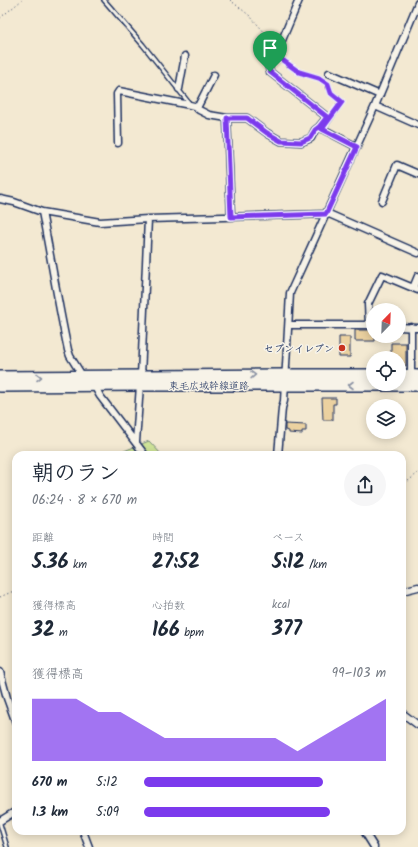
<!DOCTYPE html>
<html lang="ja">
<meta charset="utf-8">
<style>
:root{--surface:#fff;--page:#f6f6f7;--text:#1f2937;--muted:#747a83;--accent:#7c3aed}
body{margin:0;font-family:Kalam,"Klee One",sans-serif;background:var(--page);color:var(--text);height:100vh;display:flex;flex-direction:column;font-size:15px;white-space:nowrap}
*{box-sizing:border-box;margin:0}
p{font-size:13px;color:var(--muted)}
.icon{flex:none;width:22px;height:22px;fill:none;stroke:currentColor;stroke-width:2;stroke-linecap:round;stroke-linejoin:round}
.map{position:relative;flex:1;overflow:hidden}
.details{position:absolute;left:12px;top:451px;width:394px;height:384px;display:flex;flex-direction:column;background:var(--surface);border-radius:12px;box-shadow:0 2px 10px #0003}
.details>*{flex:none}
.needle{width:26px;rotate:23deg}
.buttons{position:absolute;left:366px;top:303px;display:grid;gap:8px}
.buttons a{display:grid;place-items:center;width:40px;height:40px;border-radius:50%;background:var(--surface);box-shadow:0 2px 10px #0003;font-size:20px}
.pin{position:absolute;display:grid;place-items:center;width:34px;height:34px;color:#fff;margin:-41px -17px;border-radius:50% 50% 50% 0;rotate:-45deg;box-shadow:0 0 4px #0007}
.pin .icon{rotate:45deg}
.round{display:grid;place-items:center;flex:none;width:42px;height:42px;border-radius:21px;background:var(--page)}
.head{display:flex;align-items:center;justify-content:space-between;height:68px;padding:0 20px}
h1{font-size:22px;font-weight:700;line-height:30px}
.figures{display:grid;grid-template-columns:repeat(3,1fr);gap:6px;height:68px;padding:4px 20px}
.figures div{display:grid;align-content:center}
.figures b{font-size:20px;font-weight:700}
.figures small{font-size:11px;font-weight:400}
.figures p{font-size:11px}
.chart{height:112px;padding:8px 20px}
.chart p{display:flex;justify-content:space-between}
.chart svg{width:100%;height:72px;margin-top:4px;fill:var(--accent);opacity:.7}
ul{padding:0 20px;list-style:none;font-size:13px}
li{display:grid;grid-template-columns:64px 48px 1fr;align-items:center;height:30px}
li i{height:10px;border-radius:5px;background:var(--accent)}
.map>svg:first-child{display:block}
</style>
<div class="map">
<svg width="418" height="847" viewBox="0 0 418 847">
<rect width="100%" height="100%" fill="#f3e9d2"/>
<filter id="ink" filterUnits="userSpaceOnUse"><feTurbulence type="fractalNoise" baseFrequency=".025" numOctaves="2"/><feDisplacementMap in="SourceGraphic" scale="8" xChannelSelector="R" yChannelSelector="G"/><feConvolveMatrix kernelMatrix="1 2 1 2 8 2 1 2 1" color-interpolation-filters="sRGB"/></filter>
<g filter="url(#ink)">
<path fill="#cfe498" stroke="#758a7b" d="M149,441L162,455H126L124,451Z"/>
<path fill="#ebd1a0" stroke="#1b2f5e" d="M355,330H373V336H375V341H355Z
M339,337H350V357H339Z
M391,343H406V366H399V358H391Z
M322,398H336V404H333V420H323Z
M285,424L306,425V431H302V434L289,433V431L285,430Z"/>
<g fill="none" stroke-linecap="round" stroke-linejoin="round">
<g stroke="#1b2f5e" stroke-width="6">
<path id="lane" d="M104,0L143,45L189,103
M277,52L281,59L299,72L319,78L328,84L331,93L342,102L323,129
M0,824L7,847"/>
</g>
<g stroke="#1b2f5e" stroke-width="9">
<path id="street" d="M299,0L277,52L268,63L270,72L327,117L319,127L357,147
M329,73L380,95
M179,89L185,56
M375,106L418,125
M197,108L214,75
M227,118L231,217
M118,143L117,94L119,91L190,105L194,106L199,110L209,115L227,118H247L267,133L281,141L301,142L311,138L315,130L319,127
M0,199L14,202L42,212L100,222L148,219L329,214L418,253
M382,201L397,165L418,174
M42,212C51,258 58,304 68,350L70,356L83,377
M413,288L418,276
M289,325H373
M369,325L368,304L382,275L418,290
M399,327L418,328
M411,375V327
M141,376L148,219
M94,385L100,396L145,455
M136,442L140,385
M278,455L282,408L284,401L290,293L375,106L418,3
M402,591L418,587
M0,672L7,698L16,723
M402,713L418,725
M0,821L16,811
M83,831L89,847
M364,831L374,847"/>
</g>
<g stroke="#1b2f5e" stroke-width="14">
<path id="highway" d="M399,375L418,376
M0,377L285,375H373
M0,386L140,385H418"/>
</g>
<path stroke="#1b2f5e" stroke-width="1" stroke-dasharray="1 3" stroke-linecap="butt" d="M230,0L250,16L266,34L273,45
M0,18L22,0
M402,486L418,473
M0,597L16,590"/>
<use href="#lane" stroke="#f7f3e8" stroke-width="3"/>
<use href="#street" stroke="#f7f3e8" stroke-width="6"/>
<use href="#highway" stroke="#f7f3e8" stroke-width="11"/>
</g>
<defs><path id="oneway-chevron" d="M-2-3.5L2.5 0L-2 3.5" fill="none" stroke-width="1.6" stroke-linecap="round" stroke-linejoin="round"/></defs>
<g stroke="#8991a3">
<use href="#oneway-chevron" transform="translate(253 375) rotate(-1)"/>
<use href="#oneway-chevron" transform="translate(39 377)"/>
<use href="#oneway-chevron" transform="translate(351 385) rotate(180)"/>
</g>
</g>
<g fill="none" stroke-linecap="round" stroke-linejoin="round" filter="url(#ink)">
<g stroke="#fff" stroke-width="8">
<path id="route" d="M277,52L281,59L299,72L319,78L328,84L331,93L342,102L322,129L357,147L326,214L231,217L227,118H247L267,133L281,141L301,142L310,138L315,130L319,127L327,117L270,72L268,63Z"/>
</g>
<use href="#route" stroke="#7c3aed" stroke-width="5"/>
</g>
<circle fill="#c8321e" stroke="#f7f3e8" stroke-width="1.5" cx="342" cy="348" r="4"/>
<g text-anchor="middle" stroke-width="3" stroke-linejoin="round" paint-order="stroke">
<g font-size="10" font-weight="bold" fill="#1b2f5e" stroke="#f7f3e8" text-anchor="end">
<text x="334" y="352">セブンイレブン</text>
</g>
<g font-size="10" fill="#1b2f5e" stroke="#f7f3e8">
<text x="209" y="389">東毛広域幹線道路</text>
</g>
</g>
</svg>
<div class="buttons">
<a><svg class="needle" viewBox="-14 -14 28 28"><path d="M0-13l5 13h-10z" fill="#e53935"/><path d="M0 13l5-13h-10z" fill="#747a83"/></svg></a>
<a><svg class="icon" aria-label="locate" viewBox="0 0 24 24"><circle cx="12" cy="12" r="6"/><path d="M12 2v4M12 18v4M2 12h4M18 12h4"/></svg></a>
<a><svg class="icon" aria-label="layers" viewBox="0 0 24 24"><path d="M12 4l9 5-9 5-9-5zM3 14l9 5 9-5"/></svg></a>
</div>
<div class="pin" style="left:270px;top:72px;background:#1e9e55"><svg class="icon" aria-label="arrive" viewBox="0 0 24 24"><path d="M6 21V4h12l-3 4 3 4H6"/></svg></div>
<section class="details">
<div class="head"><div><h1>朝のラン</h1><p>06:24 · 8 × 670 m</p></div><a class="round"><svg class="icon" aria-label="share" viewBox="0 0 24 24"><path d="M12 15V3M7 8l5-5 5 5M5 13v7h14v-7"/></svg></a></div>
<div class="figures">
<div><p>距離</p><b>5.36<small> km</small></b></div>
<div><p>時間</p><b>27:52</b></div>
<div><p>ペース</p><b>5:12<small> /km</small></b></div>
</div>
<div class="figures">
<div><p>獲得標高</p><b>32<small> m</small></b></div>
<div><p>心拍数</p><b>166<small> bpm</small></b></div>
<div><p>kcal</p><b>377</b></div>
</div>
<div class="chart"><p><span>獲得標高</span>99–103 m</p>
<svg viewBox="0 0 160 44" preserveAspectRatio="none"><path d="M0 44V6L10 6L20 6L30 14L40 14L50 22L60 30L70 30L80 30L90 30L100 30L110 30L120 38L130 30L140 22L150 14L160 6V44z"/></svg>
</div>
<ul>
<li><b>670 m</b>5:12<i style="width:74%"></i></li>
<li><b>1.3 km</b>5:09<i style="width:77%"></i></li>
</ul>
</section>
</div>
